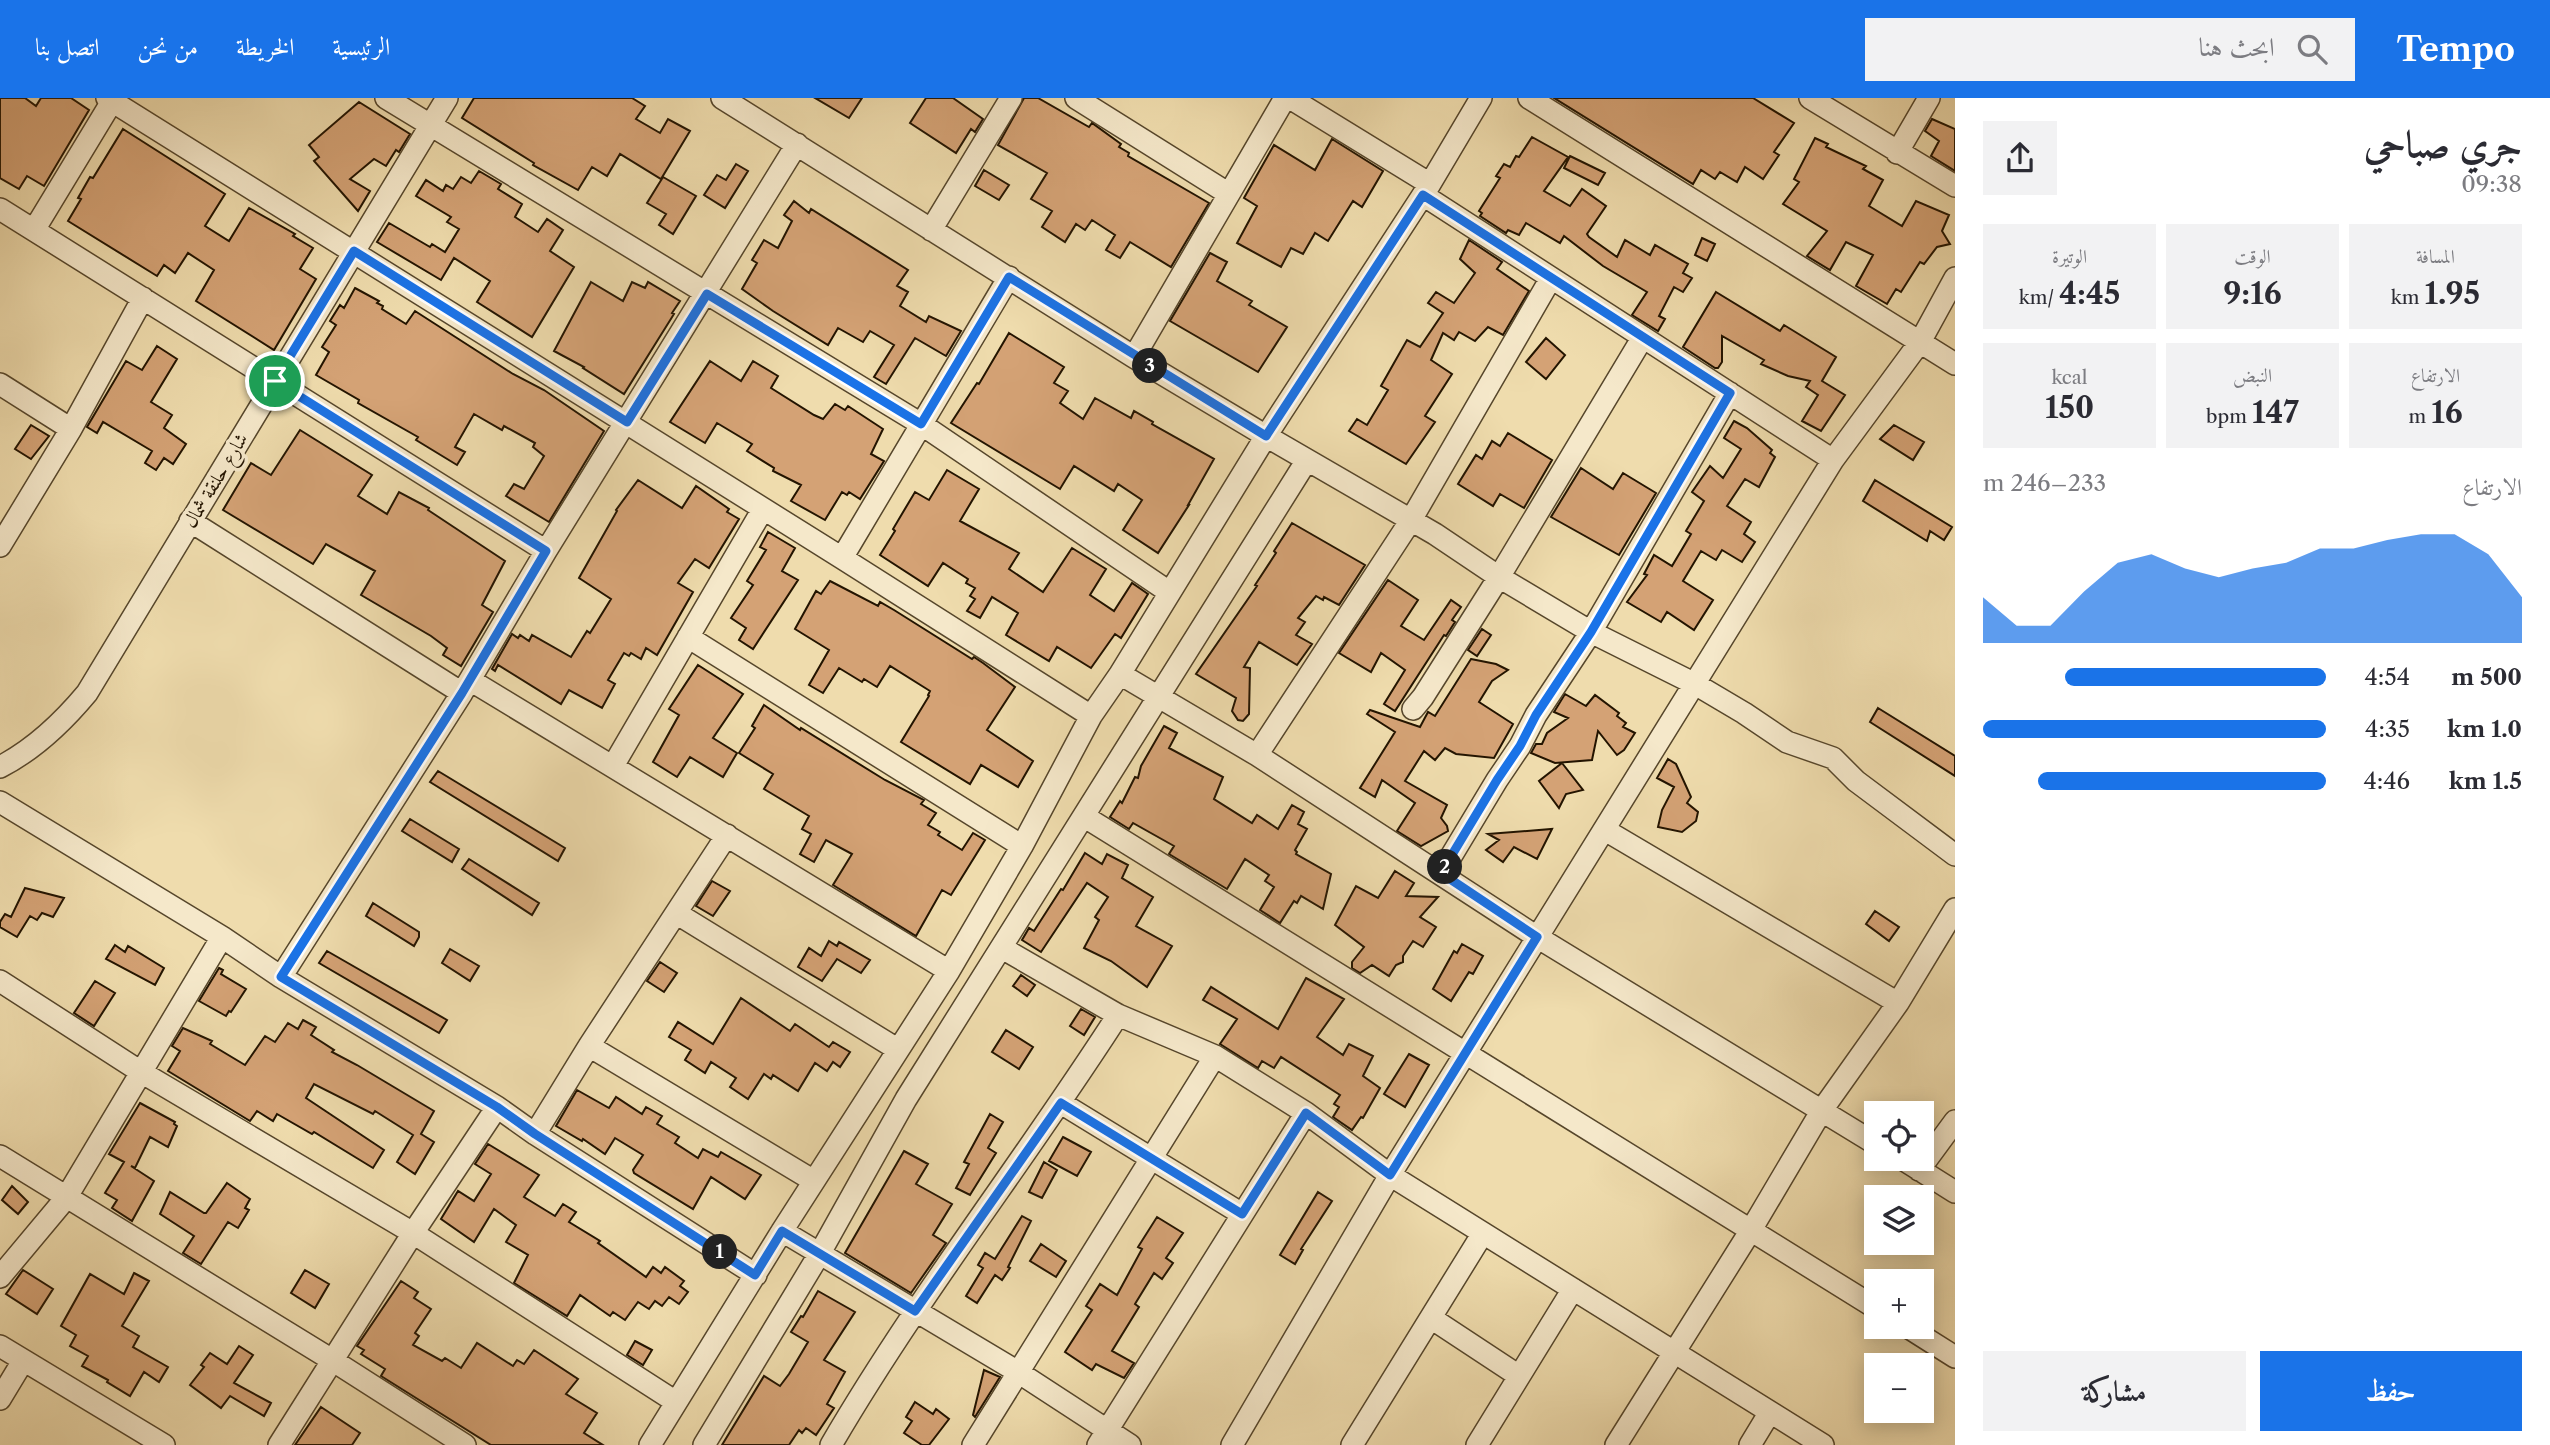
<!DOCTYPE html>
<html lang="ar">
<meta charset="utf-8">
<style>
:root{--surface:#fff;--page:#f2f2f3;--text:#2b2b33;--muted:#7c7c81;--accent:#1a73e8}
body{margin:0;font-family:"Libre Caslon Text",Amiri,serif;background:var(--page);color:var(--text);direction:rtl;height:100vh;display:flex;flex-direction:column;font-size:26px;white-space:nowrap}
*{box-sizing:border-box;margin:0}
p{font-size:23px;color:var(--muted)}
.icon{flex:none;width:38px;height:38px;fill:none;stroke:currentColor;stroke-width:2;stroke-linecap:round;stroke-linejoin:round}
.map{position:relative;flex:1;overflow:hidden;direction:ltr}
.side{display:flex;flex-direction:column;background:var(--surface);width:595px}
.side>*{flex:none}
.tools{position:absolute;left:1864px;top:1003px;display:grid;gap:14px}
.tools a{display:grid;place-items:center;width:70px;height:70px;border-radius:0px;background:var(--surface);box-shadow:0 4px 18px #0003;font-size:35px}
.pin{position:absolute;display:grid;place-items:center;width:60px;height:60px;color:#fff;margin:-30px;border:4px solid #fff;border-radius:50%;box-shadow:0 2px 7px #0007}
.km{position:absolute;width:35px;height:35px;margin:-18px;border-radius:50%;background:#222;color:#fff;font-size:19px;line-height:35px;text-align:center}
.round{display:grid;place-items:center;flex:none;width:74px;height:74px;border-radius:0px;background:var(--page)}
.head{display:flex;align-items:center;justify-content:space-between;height:119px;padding:0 28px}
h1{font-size:38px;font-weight:800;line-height:52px}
.figures{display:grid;grid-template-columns:repeat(3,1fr);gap:10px;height:119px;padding:7px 28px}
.figures div{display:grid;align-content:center;border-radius:0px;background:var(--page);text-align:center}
.figures b{font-size:30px;font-weight:800}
.figures small{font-size:19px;font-weight:400}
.figures p{font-size:19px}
.chart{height:196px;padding:14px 28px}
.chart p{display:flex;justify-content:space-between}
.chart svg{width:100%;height:126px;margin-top:7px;fill:var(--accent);opacity:.7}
.primary-button{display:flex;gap:14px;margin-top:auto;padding:14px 28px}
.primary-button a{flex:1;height:80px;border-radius:0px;background:var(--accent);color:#fff;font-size:28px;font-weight:800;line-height:80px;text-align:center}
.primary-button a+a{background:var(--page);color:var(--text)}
ul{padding:0 28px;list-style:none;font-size:23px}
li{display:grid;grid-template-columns:112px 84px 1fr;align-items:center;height:52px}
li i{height:18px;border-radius:9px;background:var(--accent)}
header{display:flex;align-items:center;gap:42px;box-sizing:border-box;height:98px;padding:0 35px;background:var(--accent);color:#fff}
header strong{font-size:33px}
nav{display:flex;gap:38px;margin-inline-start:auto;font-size:24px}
.search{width:490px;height:63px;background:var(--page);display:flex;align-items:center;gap:18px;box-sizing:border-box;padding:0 24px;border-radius:0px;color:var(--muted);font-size:26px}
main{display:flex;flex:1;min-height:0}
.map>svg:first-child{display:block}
</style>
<header>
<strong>Tempo</strong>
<div class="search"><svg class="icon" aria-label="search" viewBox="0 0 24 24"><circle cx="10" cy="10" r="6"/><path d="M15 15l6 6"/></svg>ابحث هنا</div>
<nav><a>الرئيسية</a><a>الخريطة</a><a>من نحن</a><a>اتصل بنا</a></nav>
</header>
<main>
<section class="side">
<div class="head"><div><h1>جري صباحي</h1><p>09:38</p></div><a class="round"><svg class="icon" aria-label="share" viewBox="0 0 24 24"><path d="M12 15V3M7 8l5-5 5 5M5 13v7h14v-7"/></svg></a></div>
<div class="figures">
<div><p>المسافة</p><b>1.95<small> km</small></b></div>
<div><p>الوقت</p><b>9:16</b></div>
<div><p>الوتيرة</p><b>4:45<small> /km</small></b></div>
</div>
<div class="figures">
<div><p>الارتفاع</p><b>16<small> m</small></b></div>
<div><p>النبض</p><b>147<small> bpm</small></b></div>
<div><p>kcal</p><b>150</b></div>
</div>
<div class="chart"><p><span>الارتفاع</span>233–246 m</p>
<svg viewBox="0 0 160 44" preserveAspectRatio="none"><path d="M0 44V28L10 38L20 38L30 26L40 16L50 13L60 18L70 21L80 18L90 16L100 11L110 11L120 8L130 6L140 6L150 13L160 28V44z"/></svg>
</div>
<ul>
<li><b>500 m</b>4:54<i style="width:76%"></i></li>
<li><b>1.0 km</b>4:35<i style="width:100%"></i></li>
<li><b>1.5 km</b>4:46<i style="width:84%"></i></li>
</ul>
<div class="primary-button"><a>حفظ</a><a>مشاركة</a></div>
</section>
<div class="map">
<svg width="1955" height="1347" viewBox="0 0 1955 1347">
<rect width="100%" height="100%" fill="#efdcad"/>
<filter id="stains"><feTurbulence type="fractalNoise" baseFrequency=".00286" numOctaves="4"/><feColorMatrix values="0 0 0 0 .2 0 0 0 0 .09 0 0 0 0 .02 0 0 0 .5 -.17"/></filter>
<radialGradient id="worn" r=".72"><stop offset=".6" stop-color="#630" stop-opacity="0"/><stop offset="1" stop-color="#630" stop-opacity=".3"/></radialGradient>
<path fill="#d4a275" stroke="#231400" stroke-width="2" d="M0,0H25L36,8L41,0H71L89,12L44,88L27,78L19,91L0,80Z
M474,0H632L645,8L636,21L660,35L668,21L690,33L661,81L620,56L607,78L592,69L578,92L533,67L534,65L462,20Z
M815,0H862L849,20Z
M926,0H953L983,21L975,34L971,31L956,55L910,25Z
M1024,0H1038L1089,29L1092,25L1121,46L1119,49L1129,55L1128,58L1209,105L1171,169L1130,144L1120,160L1106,152L1115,137L1092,122L1085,132L1076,126L1065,144L1042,129L1052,113L1031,101L1047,75L998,47Z
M1554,0H1753L1794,25L1774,54L1779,57L1763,81L1745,69L1737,84L1720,74L1715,81L1701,72L1693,86Z
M359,4L410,36L399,54L396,52L386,68L374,61L350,81L370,93L358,113L314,63L319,59L309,47Z
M1932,21L1955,31V73L1931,58L1939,43L1925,33Z
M123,31L225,96L205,128L229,143L249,110L295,136L293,138L313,150L300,171L316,181L274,252L196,203L214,172L188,155L175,175L164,167L157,178L68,123L81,101L78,100L90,79L93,80Z
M1532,39L1568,59L1544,93L1570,108L1582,91L1606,108L1587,136L1589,139L1617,159L1625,142L1650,157L1655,147L1688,166L1683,175L1692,180L1683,194L1674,189L1659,218L1665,221L1658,233L1632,217L1647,194L1603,168L1564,138L1560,145L1526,125L1519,137L1508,132L1506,135L1480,118L1482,115L1479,113L1500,80L1496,78L1504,66L1510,69L1516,58L1519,59Z
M1815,40L1828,46L1826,49L1866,68L1863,71L1883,82L1869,108L1902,128L1916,103L1949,117L1942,133L1950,146L1937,149L1924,166L1920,164L1901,194L1896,191L1887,206L1856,188L1873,157L1846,144L1830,172L1807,158L1827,133L1783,106L1799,84L1794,81Z
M1332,41L1383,73L1362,109L1353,103L1328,143L1315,135L1303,156L1291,150L1281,169L1237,145L1257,108L1244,100L1274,47L1315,72Z
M1570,58L1605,75L1598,87L1564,70Z
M736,66L748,73L725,110L704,97L717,77L726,82Z
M984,72L1009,87L999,102L975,88Z
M479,73L501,86L498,91L522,106L515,119L538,134L547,121L563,132L550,153L574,169L532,239L477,204L490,183L454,160L441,182L377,144L389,125L430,149L432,146L445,154L459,131L447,124L451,119L416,98L426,82L443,93L446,87L453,91L461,79L471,85Z
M663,79L696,98L673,136L659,127L666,116L647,105Z
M794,103L809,115L811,111L908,172L897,188L908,194L900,208L926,224L929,218L961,233L946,258L915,240L886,286L874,279L894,247L870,233L863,244L838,230L828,247L773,213L742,191L757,165L752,162L764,142L778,150L792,123L784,117Z
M1702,140L1715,146L1707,163L1695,157Z
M1469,142L1502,164L1497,171L1529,193L1503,237L1488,229L1475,243L1459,234L1454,242L1443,235L1431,262L1452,276L1425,318L1435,324L1406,366L1349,333L1357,321L1367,327L1388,292L1381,288L1407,242L1420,249L1443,215L1428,205L1436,194L1454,205L1475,175L1460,161Z
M1210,155L1227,164L1217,183L1252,203L1249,207L1287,229L1258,274L1170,223Z
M591,184L623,203L632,184L645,190L648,184L680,203L672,215L674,216L624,296L583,270L584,269L554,253Z
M355,190L379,203L377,205L383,208L382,211L406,226L415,213L513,276L544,292L604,333L549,424L506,398L514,386L524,391L544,358L533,349L535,345L504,328L502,332L474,316L455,349L465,354L457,367L416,342L418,339L358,305L359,302L316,277L329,254L322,249L336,227L330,223L340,207L344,210Z
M1716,194L1780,233L1784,227L1836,259L1822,283L1845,297L1821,333L1802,323L1818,297L1806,289L1810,283L1788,278L1761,266L1764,262L1722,238V264L1718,270H1715L1683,249Z
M1009,235L1064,269L1054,285L1068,293L1060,305L1083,321L1095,300L1131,320L1134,313L1153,324L1152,326L1214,361L1188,407H1189L1158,455L1123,432L1142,402L1118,386L1114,393L1074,368L1060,391L951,325L977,285L979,286Z
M1546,240L1565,257L1546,281L1526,264Z
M157,248L177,261L151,304L172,317L164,330L186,346L173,366L164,360L156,372L145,365L152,353L103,324L97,335L87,329L126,263L142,272Z
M710,263L741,283L753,263L778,278L771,290L814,317L823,321L835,306L845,312L848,308L883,331L871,356L884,363L860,401L849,394L847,397L842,394L825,422L791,403L801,387L773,373L774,370L747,353L752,346L717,325L705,345L670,324Z
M1734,323L1747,330L1772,352L1770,355L1775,359L1759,389L1745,381L1727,408L1751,424L1744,436L1755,444L1742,464L1722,452L1716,462L1701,453L1683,483L1713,502L1694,532L1667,514L1661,524L1627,504L1647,477L1644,476L1654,457L1672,468L1691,436L1686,433L1704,403L1692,394L1710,368L1723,380L1741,351L1724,340Z
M31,327L49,338L31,361L15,351Z
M1894,327L1924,344L1913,362L1880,341Z
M300,332L372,377L358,398L387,416L399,394L429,410L428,412L505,463L482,507L493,514L461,568L443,557L447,550L431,538L361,497L375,473L326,446L313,466L223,412L251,365L271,377Z
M1508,335L1552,362L1524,410L1500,396L1493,408L1458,386L1476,357L1482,361L1492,343L1500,348Z
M1581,370L1613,391L1623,375L1656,395L1619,457L1551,419Z
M947,372L979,391L960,423L1019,455L1009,471L1043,494L1072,450L1106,471L1090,497L1114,513L1132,485L1148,496L1121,540L1115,536L1091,570L1057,549L1049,563L1006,537L1018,515L992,499L980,520L967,513L975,501L970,498L975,490L966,485L968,481L943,465L928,488L880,457L895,433L893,431L915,394L929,402Z
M638,382L682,410L696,388L729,411L727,414L739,421L709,470L695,461L678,485L693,494L657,557L646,550L641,561L631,555L629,558L624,555L608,582L615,586L602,610L569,592L561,606L498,567L495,573L492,571L512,536L518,540L520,537L529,543L532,537L571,559L587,533L590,535L611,501L579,480L617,413L616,412Z
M1875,382L1952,429L1944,442L1930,433L1927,443L1863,403Z
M1292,425L1365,467L1339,507L1324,499L1323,502L1316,498L1298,520L1305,524L1296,537L1312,546L1297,567L1259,544L1244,569L1250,570L1249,616L1243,623L1238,622L1232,613L1236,600L1196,576L1257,488L1255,487L1276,455L1274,453Z
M768,434L795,450L782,473L798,482L753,551L739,542L746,530L731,520L753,487L747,483L766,452L760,449Z
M1388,482L1418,502L1401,528L1424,542L1451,502L1461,509L1452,522L1455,524L1446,538L1444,537L1395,613L1384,606L1405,572L1381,555L1371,574L1339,555Z
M830,483L878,508L880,504L894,512L972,561L974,559L983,565L1015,589L987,632L1033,663L1018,689L981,667L970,686L901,644L929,598L928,597L930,593L890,568L877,589L864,581L862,584L839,570L823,595L809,587L829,552L795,531L816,493L821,496Z
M1482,531L1491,537L1477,558L1468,552Z
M1471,561L1496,566L1508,572L1492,583L1479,604L1513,626L1494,660L1456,656L1445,650L1435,662L1424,653L1405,683L1447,707L1441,720L1447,728L1448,733L1421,748L1397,733L1415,705L1382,682L1375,699L1360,690L1395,634L1367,616L1370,612L1420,629L1428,614L1435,618Z
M698,567L743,596L713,640L737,655L723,679L690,659L677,679L653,664L679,617L669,611Z
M1565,596L1586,608L1595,597L1619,615L1617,618L1626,625L1623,629L1635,635L1624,652L1617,657L1598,633L1592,662L1555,665L1531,655L1536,646H1542L1547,635L1568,620L1554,614Z
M764,607L800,632L801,630L885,682L924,702L921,706L936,715L928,727L940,734L938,737L962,752L973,735L985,742L951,797L942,792L916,838L833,787L852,756L826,742L814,764L800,756L811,736L802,731L809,718L764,691L773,676L739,655L755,630L752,628Z
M1878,610L1955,658V678L1870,624Z
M1164,628L1177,635L1169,650L1223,679L1214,701L1252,725L1257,717L1278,731L1292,707L1304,714L1298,726L1307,731L1295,752L1297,754L1296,756L1331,776L1323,811L1301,798L1297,805L1294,803L1280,825L1260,812L1274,789L1265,783L1269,777L1245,761L1227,791L1169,756L1174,748L1133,725L1129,731L1110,719L1120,703L1122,705L1135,679L1138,680L1141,668Z
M1668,661L1676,666L1691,699L1687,705L1698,714L1696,723L1682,734L1658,729L1662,712L1674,689L1657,680Z
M1562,665L1583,692L1566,696L1559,710L1539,683Z
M438,673L565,750L558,763L430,684Z
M410,721L459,751L452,764L402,733Z
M1552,731L1537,761L1514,749L1503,764L1486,752L1499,742L1488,736Z
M1085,755L1102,766L1107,756L1128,767L1122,780L1153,799L1136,828L1172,848L1147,889L1111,863L1084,850L1099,822L1095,819L1108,799L1087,785L1041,854L1022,842L1029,830L1034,833L1061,791L1063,792Z
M469,761L539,805L532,817L462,771Z
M1395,773L1414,785L1406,798L1438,799L1420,819L1436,829L1423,849L1413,843L1403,858V864L1396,867L1389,878L1372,867L1360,875L1352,870V864L1364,849L1335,827L1356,788L1378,800Z
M712,783L730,793L713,818L696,808Z
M25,790L64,800L53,819L42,815L37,822L30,818L17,839L0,829V824L5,816L11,819Z
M373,805L419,834V839L414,848L366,818Z
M1875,813L1899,829L1889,843L1866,826Z
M829,843L837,848L839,844L870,862L861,875L837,861L822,883L798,869L809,850L821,858Z
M1462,846L1483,858L1473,876L1469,874L1451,903L1433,891L1454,853L1457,855Z
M115,847L125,854L128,848L164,870L155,887L106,861Z
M450,851L479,868L470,883L442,865Z
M327,853L447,922L439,935L319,865Z
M660,864L677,875L664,894L647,883Z
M219,870L223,872L221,876L246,891L231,914L229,913L226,918L199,903Z
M1021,877L1035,887L1027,898L1013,888Z
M1306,880L1344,901L1317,939L1343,957L1349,946L1373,958L1363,978L1380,990L1363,1020L1361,1019L1352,1032L1333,1019L1339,1009L1334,1006L1340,997L1281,959L1274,970L1262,963L1258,970L1220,946L1237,921L1203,902L1211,889L1278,931Z
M95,883L115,895L94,928L74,915Z
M741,900L790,933L795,926L829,949L833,944L850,954L840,969L833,964L827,973L815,965L798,993L773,977L771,981L764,976L748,1001L730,989L736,980L711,964L705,975L685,962L691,952L669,939L678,924L713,946Z
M1081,911L1095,919L1084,937L1070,928Z
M303,922L316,929L311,937L334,952L332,954L357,967L434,1013L421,1036L434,1044L415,1076L397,1064L413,1037L375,1013L373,1016L314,986L306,1000L384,1052L373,1070L314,1034L312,1036L277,1016L273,1023L257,1013L250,1023L168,973L180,953L172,948L183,930L212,943L210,946L245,967L265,938L275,944L288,925L298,931Z
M1006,932L1033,949L1019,971L992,954Z
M1409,956L1429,967L1405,1009L1384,996Z
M577,992L609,1010L616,999L642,1016L646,1009L662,1018L657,1026L679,1039L675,1045L698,1060L703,1051L718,1059L721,1054L761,1077L745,1101L711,1079L693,1111L634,1075L633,1072L643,1057L615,1040L605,1056L583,1041L582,1043L556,1028Z
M140,1005L175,1024L174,1026L177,1028L168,1049L150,1039L135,1070L131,1068L154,1083L132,1123L112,1110L117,1102L105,1095L124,1064L109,1056Z
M990,1016L1003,1024L988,1050L996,1055L970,1097L956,1090L969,1066L964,1064Z
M1063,1039L1091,1054L1077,1078L1049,1063Z
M488,1046L539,1077L524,1099L555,1118L563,1106L576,1114L569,1124L600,1143L598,1145L646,1179L653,1169L661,1175L665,1169L684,1183L680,1188L688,1194L679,1206L669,1199L662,1208L655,1203L649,1211L638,1204L625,1222L613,1214L610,1218L580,1197L567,1218L514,1185L528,1157L506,1144L516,1127L494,1111L474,1144L441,1121L458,1093L474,1103L491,1076L475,1066Z
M904,1053L928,1066L916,1086L952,1106L933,1137L946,1145L911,1195L845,1155Z
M1044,1064L1057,1072L1042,1100L1029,1094Z
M227,1085L250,1101L245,1110L249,1112L238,1130L228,1124L201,1166L183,1155L194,1138L160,1116L170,1094L204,1115H206Z
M12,1088L28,1104L18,1116L2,1102Z
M1318,1094L1332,1103L1301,1151L1303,1152L1295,1166L1280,1157Z
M1022,1118L1031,1123L1008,1169L1010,1170L1002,1182L995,1177L977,1205L966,1198L983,1170L978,1167L985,1155L995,1161Z
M1157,1119L1183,1135L1166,1160L1173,1165L1162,1181L1154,1175L1135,1206L1139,1209L1112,1253L1134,1265L1124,1280L1096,1266L1092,1272L1065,1254L1092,1212L1086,1208L1100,1186L1117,1197L1142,1151L1138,1149Z
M1041,1146L1066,1163L1056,1179L1030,1163Z
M23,1172L53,1191L37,1216L6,1196Z
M305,1172L329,1186L315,1210L291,1195Z
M134,1175L149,1183L122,1228L139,1238L133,1249L168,1269L159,1284L144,1274L130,1298L107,1284L108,1282L82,1268L88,1258L70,1248L76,1237L61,1228L90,1176L124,1196Z
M401,1183L418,1194L414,1200L431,1211L415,1235L419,1238L413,1247L442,1263L445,1260L461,1270L477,1245L513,1268L517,1262L524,1266L534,1252L578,1281L566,1296L597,1315L584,1335L603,1347H491L381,1278L385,1271L361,1256L364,1252L357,1248Z
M818,1193L855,1214L824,1262L845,1274L827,1306L834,1310L816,1337L806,1330L802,1335L799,1332L789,1347H722L764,1278L780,1288L789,1276L808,1244L791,1234L801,1218L803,1219Z
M635,1243L652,1252L643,1267L627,1257Z
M239,1248L253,1257L234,1285L271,1305L264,1318L230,1298L221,1310L190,1287L204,1269L201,1267L210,1255L227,1266Z
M984,1272L1000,1279L975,1319L973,1317Z
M915,1304L933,1316L936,1311L949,1321L929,1347H922L904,1335L912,1323L906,1319Z
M321,1309L360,1335L352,1347H295Z"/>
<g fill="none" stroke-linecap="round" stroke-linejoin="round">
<g stroke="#56462b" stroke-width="24">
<path id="minor" d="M107,0L842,460L1091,618
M386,0L921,326L1169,494
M722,0L1134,259L1266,338L1435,436L1499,479L1591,534L1695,586L1744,615L1787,644L1833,660L1856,683L1955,757
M1076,0L1229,96
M1290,0L1430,86
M1529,0L1955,266
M1810,0L1955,88
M1897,55L1929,0
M1423,97L1833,362
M0,111L546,453
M34,132L114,0
M931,132L1011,0
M1134,259L1285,0
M0,286L71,331
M190,423L462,595
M0,448L71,331L143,200
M842,460L1009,179
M688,539L1022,748
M1120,576L1257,657L1537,839L1876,1046
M470,582L949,873
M1413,611L1423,599L1499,479L1643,239
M1257,657L1411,422L1551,180
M613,668L763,411
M0,669C35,651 62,625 87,595L447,0
M0,704L222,839L281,879L497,1009L535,1036L756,1177
M1085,719L1876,1210
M1605,732L1898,905
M1441,775L1497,682L1520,648L1536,617L1591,534L1730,295
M676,815L897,951
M1002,850L1118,917L1215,958L1306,1015L1390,1077L1823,1347
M281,879L462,595L546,453L797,46
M0,883L141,974L413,1135L676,1304
M589,948L814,1083
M1061,1005L1242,1116
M535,1036L589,948L727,737
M0,1058L332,1262L465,1347
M1901,1060L1955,1094
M1919,1072L1955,1023
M782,1133L1018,1274L1130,1347
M0,1179L66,1100L222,839
M1431,1220L1519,1278
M1906,1228L1955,1259
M0,1248L164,1347
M0,1301L23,1263
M279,1347L413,1135L497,1009
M650,1347L782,1133L949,873L1022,748L1091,618L1120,576L1266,338L1430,86L1481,0
M704,1347L820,1155L906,1001L1307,362
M831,1347C918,1198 1025,1062 1118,917
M973,1347L1215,958
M1098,1347L1306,1015
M1232,1347L1390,1077L1833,362L1920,244L1955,180
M1352,1347L1483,1135
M1477,1347L1573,1191
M1616,1347L1751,1132L1822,1012L1898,905L1955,811
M1750,1347L1770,1314"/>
</g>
<use href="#minor" stroke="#f5e8ca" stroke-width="21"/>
</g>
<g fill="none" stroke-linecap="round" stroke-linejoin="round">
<g stroke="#fff" stroke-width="14">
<path id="route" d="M1423,97L1730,295L1591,534L1536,617L1520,648L1497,682L1441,775L1537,839L1390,1077L1306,1015L1242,1116L1061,1005L915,1213L782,1133L755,1177L535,1036L497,1009L281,879L462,595L546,453L275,283L354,153L627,324L707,196L921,326L1009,179L1266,338Z"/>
</g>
<use href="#route" stroke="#1a73e8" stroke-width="9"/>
</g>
<g text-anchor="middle" stroke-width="7" stroke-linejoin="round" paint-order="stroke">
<g font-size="19" fill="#231400" stroke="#f5e8ca">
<text transform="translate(215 382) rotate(-59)" y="7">شارع حلنقة شمال</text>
</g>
</g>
<rect width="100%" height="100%" filter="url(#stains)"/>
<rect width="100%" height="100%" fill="url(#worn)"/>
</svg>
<div class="tools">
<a><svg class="icon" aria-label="locate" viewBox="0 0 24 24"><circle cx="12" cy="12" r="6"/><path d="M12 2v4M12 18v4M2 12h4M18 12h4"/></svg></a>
<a><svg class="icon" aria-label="layers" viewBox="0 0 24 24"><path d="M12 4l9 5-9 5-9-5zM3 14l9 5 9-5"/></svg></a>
<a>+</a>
<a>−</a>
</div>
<div class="pin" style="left:275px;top:283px;background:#1e9e55"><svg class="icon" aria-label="arrive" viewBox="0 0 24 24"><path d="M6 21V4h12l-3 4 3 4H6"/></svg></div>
<b class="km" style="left:720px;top:1154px">1</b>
<b class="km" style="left:1445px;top:769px">2</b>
<b class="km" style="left:1150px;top:268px">3</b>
</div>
</main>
